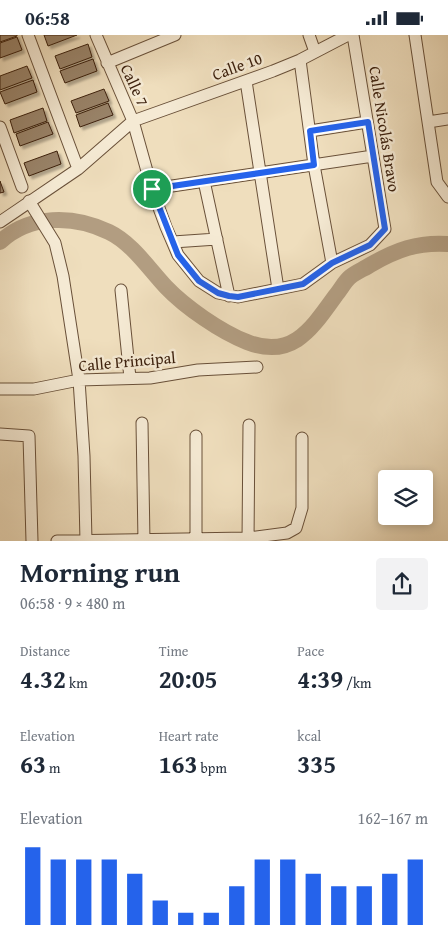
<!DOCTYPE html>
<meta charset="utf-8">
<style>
:root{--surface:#fff;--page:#f2f2f3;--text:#1f2937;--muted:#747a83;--accent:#2563eb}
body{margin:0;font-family:"Gentium Book Plus",serif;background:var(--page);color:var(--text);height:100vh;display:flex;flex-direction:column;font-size:19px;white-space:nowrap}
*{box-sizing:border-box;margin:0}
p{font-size:16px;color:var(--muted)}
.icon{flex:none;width:28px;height:28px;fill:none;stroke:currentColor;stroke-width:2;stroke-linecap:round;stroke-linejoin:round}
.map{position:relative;height:506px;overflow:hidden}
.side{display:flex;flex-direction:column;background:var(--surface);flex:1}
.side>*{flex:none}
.controls{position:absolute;left:378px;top:435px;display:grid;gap:10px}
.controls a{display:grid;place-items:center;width:55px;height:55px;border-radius:5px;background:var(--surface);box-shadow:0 2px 8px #0003;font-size:25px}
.pin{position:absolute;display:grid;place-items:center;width:42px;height:42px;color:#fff;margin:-21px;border:2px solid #fff;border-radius:50%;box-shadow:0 1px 5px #0007}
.round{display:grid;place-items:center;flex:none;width:52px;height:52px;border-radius:5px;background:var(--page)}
.headline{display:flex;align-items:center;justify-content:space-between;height:85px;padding:0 20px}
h1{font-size:28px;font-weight:700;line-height:38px}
.metrics{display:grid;grid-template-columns:repeat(3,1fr);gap:8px;height:85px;padding:5px 20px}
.metrics div{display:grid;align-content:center}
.metrics b{font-size:25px;font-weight:700}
.metrics small{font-size:14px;font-weight:400}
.metrics p{font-size:14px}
.chart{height:140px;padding:10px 20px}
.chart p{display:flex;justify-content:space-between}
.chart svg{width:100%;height:90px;margin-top:5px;stroke:var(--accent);stroke-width:6}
.status{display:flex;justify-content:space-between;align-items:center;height:35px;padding:0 25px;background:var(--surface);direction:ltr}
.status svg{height:14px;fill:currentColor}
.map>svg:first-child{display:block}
</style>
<div class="status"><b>06:58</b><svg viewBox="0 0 49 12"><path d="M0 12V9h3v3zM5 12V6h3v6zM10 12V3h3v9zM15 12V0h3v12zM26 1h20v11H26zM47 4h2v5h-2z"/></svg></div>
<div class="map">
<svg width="448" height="506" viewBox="0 0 448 506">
<defs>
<filter id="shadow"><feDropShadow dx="3" dy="3" stdDeviation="1" flood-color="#0004"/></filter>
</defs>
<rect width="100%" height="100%" fill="#efdebd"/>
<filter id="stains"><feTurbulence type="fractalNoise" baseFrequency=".004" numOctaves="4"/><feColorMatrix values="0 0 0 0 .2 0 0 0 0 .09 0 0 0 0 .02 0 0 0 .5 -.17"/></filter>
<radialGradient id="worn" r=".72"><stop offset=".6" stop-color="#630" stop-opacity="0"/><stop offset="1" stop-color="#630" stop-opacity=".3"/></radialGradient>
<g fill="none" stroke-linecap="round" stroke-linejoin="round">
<path stroke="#b29d81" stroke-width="16" d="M0,207C30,179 74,180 109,197C132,208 149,234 166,252C185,272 221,297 247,307C293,325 312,293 336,260C341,254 345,246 350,242C356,237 364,234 370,230C396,215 417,207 448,209"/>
</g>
<path fill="#998369" stroke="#3c200d" filter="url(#shadow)" d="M0,0H17V1L0,7Z
M44,0H77L48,11Z
M17,2L22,15L0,23V8Z
M88,9L92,22L60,34L55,21Z
M93,24L97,36L65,48L60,36Z
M27,31L32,43L0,55V41Z
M33,45L37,57L5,69L0,57Z
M104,54L109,66L76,78L71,66Z
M108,68L113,80L80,92L76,80Z
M43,73L47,86L14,98L10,85Z
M48,87L53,99L20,111L16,99Z
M57,116L61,129L29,141L24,128Z
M0,146L4,157L0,158Z"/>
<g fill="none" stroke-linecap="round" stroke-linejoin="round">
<g stroke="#695039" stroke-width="13">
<path id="minor" d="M28,0L77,131
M96,0L133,86L152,154L166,192L178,220L199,246L218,258L238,262L303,249L332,228L370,210L385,194L353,0
M309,0L315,17
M415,0L437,147L448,162
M300,25L314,130L332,228
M107,28L175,0
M246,46L278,254
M428,87L448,84
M0,92L22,152
M310,96L367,87
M204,146L229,261
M152,154L373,121
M29,166L55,208L63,241L79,345L84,421L86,506
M0,187L78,134L133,86L273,36L300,25L348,0
M173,207L217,204
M121,255L130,343
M0,354H34L79,345L150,343L198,335L257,332
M142,388L144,506
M0,399L29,401L32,506
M196,504V401
M57,506L248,503L287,498L296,493L302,473V403
M248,506L249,390"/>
</g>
<use href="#minor" stroke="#f5ead4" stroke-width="11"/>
</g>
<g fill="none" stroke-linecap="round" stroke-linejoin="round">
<g stroke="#fff" stroke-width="10">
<path id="route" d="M368,87L385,194L370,210L332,228L303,249L238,262L229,261L218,258L199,246L178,220L152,154L314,130L310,96Z"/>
</g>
<use href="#route" stroke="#2563eb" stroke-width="6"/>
</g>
<g text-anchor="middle" stroke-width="5" stroke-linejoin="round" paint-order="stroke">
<g font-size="16" fill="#3c200d" stroke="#f5ead4">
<text transform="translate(237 31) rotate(-20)" y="6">Calle 10</text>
<text transform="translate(135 50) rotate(65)" y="6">Calle 7</text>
<text transform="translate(385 94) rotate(81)" y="6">Calle Nicolás Bravo</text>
<text transform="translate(127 326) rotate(-5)" y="6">Calle Principal</text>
</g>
</g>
<rect width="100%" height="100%" filter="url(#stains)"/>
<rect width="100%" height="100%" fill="url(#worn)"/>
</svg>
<div class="controls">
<a><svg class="icon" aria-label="layers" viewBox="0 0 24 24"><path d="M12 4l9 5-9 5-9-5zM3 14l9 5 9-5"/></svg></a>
</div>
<div class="pin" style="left:152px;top:154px;background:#1e9e55"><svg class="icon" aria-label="arrive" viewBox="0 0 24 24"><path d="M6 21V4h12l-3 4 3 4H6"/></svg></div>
</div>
<section class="side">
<div class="headline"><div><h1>Morning run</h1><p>06:58 · 9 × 480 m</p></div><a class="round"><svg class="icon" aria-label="share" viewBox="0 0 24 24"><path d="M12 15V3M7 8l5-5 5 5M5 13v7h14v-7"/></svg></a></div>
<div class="metrics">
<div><p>Distance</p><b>4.32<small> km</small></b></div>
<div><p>Time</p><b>20:05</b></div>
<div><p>Pace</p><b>4:39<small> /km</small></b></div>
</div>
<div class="metrics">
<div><p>Elevation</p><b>63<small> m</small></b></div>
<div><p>Heart rate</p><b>163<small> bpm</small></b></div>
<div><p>kcal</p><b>335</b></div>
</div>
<div class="chart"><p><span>Elevation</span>162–167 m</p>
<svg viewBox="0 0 160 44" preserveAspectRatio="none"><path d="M5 44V6M15 44V12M25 44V12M35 44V12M45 44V19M55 44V32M65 44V38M75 44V38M85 44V25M95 44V12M105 44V12M115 44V19M125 44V25M135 44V25M145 44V19M155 44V12"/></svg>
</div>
</section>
